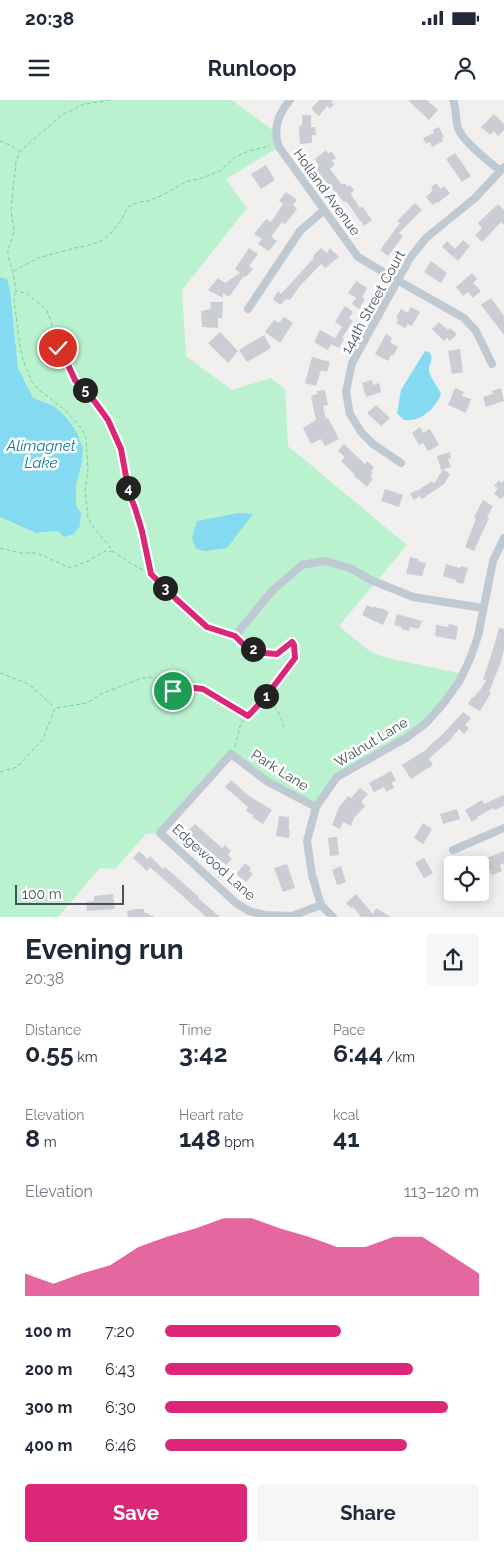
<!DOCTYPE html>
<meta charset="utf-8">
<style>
:root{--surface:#fff;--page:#f6f6f7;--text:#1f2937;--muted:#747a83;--accent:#db2777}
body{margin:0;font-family:Raleway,sans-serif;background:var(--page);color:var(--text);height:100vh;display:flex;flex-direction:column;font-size:19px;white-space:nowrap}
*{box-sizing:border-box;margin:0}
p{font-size:16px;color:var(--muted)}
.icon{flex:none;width:28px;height:28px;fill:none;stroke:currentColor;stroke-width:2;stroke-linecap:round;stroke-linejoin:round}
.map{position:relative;height:817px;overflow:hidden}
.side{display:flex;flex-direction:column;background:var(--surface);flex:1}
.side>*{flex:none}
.buttons{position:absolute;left:444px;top:756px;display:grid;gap:10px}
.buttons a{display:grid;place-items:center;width:45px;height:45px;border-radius:5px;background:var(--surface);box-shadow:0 2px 12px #0003;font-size:25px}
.scale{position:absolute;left:15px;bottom:12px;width:109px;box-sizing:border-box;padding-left:5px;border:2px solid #45525d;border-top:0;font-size:14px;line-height:18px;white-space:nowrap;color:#45525d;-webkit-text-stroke:4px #fff;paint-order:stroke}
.pin{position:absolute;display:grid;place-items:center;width:42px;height:42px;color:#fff;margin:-21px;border:2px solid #fff;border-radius:50%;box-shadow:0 1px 5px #0007}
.km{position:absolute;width:25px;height:25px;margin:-12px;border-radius:50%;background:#222;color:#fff;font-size:14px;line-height:25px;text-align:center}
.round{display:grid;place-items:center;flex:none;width:52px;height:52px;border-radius:5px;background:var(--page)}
.overview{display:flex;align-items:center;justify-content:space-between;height:85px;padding:0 25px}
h1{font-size:28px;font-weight:700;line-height:38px}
.metrics{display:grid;grid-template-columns:repeat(3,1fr);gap:8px;height:85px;padding:5px 25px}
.metrics div{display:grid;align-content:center}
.metrics b{font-size:25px;font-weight:700}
.metrics small{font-size:14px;font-weight:400}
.metrics p{font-size:14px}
.chart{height:140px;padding:10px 25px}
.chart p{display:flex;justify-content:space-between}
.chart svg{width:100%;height:90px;margin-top:5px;fill:var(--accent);opacity:.7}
.button{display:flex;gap:10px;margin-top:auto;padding:10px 25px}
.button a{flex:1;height:58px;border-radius:5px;background:var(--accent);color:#fff;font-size:20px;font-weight:700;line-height:58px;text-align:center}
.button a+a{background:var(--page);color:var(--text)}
ul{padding:0 25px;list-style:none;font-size:16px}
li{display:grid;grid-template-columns:80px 60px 1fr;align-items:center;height:38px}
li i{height:12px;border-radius:6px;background:var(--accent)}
.status{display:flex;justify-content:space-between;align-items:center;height:35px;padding:0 25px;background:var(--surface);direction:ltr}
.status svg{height:14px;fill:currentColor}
header{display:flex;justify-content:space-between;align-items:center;height:65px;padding:0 25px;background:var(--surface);font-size:22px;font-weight:700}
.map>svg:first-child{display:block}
</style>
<div class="status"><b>20:38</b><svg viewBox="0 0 49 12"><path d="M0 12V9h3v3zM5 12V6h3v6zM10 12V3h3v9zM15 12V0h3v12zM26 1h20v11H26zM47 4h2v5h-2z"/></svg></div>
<header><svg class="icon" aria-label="menu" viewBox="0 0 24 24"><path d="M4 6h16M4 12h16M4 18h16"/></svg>Runloop<svg class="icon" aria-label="person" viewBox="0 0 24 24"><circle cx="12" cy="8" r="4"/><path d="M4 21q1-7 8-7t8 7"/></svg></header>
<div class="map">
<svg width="504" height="817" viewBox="0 0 504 817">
<rect width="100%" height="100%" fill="#f1eeee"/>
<path fill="#baf2cf" d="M0,0H232L275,32L279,47L226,79L247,108L182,190L186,256L232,290L271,278L285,289L288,346L407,445L339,526L367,549L383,557L463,574L426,623L337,677L316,707L268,682L231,654L160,733L146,734L115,769L100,768L58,817H0V417L36,433L58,431L64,437L76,406V384L82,362L66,317L54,306L33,298L18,268L10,189L7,179L0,177Z"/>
<path fill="#84daf1" d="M0,177L7,179L10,189L18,268L33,298L54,306L66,317L77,333L83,349L82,362L76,385V406L81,413L80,426L74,434L64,437L58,431L36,433L0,417Z
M425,251L429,252C435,260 428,263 429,271C430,277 438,287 441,294C435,309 421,322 404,320L397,313L401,290Z
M239,413L253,414L227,448L206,451L196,449L192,438L197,421Z"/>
<path fill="#cacdd3" d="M319,0H333L331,2L334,4L330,9L327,6L319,16L311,9Z
M408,0H427L438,10L429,20Z
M494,14L504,24V30L498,36L494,31L490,35L481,27Z
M302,15H311V27H315L316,35H312V43L300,44L299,26L302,25Z
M439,27L444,37L442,38L443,41L432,47L430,42L426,44L423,38L434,33L433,30Z
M326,50L328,54L331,51L336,58L332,61L335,64L330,69L342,85L344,83L348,87L350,85L354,90L351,93L352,96L360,108L362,106L372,120L364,126L346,101L344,102L315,69L319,66L315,59Z
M455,53L471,76L462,82L446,59Z
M266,65L275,80L261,89L251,74Z
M436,83L441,89L444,86L450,93L438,103L437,102L433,105L426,97L433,90L431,87Z
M286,92L297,100L293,105L297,109L285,124L282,122L271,137L277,141L269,151L258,144L262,139L254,134L266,119L271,122L283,104L279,101Z
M415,103L422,110L399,133L403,136L388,156L380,150L400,123L397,121Z
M498,104L504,110V125L501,122L482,142L475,135L482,128L478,123Z
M463,140L470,146L458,161L442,147L447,141L455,149Z
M249,148L258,154L249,166L253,169L246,177L244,176L229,197L223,193V198L208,190L218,178L225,183L240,173L235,169Z
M321,148L327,153L330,148L339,157L325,168L321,164L299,187L290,200L286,199L280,205L273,199L278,191L281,194L314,158L313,156Z
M431,161L447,173L441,183L424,172Z
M472,173L477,179L473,183L481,191L473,198L468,192L463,196L456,187Z
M356,181L367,188L362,197L365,199L359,209L352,204L356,198L348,193Z
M491,198L504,216V235L481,205Z
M210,202H223L222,218H218V228L202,227L201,211L211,209Z
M345,206L353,212L349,218L353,221L342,238L344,239L339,248L331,244L328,250L314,242L320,230L335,238L342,227L335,222Z
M411,207L420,212L412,226L408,224L405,228L396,223L398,219L396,218L401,209L408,213Z
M284,217L293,223L280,243L265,232L274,220L279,223Z
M439,222L448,230L450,228L457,234L450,241L447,238L444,241L432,229Z
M220,232L238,251L228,263L208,243Z
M386,234L392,238L390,242L398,247L393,256L391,255L388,261L375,254Z
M264,235L271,248L247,262L239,250Z
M460,249L463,272L452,274L448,251Z
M312,257L330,262L327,272L321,270L316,286L305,283Z
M372,280L373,285L379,283L381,292L366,297L362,283Z
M455,288L464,292L462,296L471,299L466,313L448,305Z
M501,288L504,301L486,307L483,297L493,294L492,291Z
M325,290L328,305L323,306L326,319L328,318L339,339L325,346L321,339L311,344L303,328L316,320L311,296L317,294V291Z
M376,305L390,318L381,326L367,313Z
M420,327L423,333L430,329L439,345L428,351L423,343L419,345L412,333Z
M344,344L365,364L367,361L374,367L371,372L373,373L370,376L373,379L367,387L354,376L355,375L341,361L345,357L338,351Z
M450,352L451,358L448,359L451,367L441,370L437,356Z
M443,369L450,374L444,384L422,399L420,396L414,400L410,394L416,390L417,391L432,381L434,384Z
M499,380L502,383L504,380V396L501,399L494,394L498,388L494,386Z
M385,389L403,395L399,407L381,401Z
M483,400L493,406L487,417L489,418L474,451L465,447L476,418L474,417Z
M410,457L419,459L418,461L426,463L422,476L406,474Z
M446,464L460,468L461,466L468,468L463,484L456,482V480L443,476Z
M367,505L373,508L374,506L380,509L381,508L389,512L383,525L362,515Z
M397,514L422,521L419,529L410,527L409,531L401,529L402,527L394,525Z
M449,524L458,526L456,540L435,536L436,525L448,527Z
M499,528L504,529V549L501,562L489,592L491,593L480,611L468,604L472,597L474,598L477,592L478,593L486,581L483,579L491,556Z
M463,612L471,618L465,625L469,628L464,634L459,629L450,640L429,659L433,665L411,679L402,665L427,649V648L444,633Z
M391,671L396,680L392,683L394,688L386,692L384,687L374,692L369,683Z
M231,680L249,696L272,710L263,724L252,717L253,715L246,711L248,707L225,687Z
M360,688L368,694L361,702L365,706L354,718L351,726L343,722L340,729L332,725L339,707L348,696L351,698Z
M504,695V706L494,710L493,708L477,717L478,718L472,722L465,710L482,700L484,704Z
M457,709L460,719L443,724L440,714Z
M279,716L289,717V730H290L289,738L276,736Z
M423,723L432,729L423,744L414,738Z
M195,724L222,748L225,745L231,751L228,755L232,759L226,765L206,748L202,752L195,745L198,741L187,732Z
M337,737L339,755L330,756L328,738Z
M139,751L148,759L150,756L163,769L165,767L199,797L198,798L220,817H206L150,767L147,771L133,758Z
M504,751V763L500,765L502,771L492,775L489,768L483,771L479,761Z
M424,758L433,773L424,778L415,763Z
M245,763L251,768L249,771L253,774L246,782L236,774Z
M287,764L295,788L283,792L274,768Z
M341,766L346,782L337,785L332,770Z
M113,794L115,809L87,811L86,802L94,801V796Z
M356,794L373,814L376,808L391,817H361L353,807L351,808L346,803Z
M135,809H144V812L155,817H128L127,811Z"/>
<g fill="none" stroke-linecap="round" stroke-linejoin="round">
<path stroke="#70d2a2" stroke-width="1" stroke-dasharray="4 2.5" stroke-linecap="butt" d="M110,0L84,4L62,15L20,51L16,62L11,110L14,129L13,136L8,150V156L13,172L16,191L26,193L46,209L51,221L55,243L64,257L75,279L101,310L115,336L121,349L129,393L135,408L142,431L151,474
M0,41L12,46L19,51
M14,171L38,158L75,148L87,146L101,141L111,133L120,122L128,107L139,102L148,101L163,95L185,82L202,78L220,71L234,58L249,51L270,46
M15,192L14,201L20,246L23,260L32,282L38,289L65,310L81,328L86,338L88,370L85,390L88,418L94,428L114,452L130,463L151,474L176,499L207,527L227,534
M0,448L21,453H37L70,468L88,461L105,451L113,452
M292,541L297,536
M0,573L24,582L32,587L54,607
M266,596C274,606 285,618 283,630
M235,647L240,626L243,621L264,599L295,558L294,545L292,542
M0,672L17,667L43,639L55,608L87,603L101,594L142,578L152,577L165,583L173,591L195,588L203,589L248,616"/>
<path stroke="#bec9d1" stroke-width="8" d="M290,0C278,14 272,29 279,47L358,157L397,180L464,218L476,231L492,264
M453,0C457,9 455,19 458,28C464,43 488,60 500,71
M248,209L300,131L324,110
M401,363L373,344L361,332L350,314L346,292L352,263L410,158L426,138L475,98L504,67
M284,548L277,555C258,552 248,549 235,536L272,491L302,465L324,461L350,468L371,480L413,497L483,508
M316,707L268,682L231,654L160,733L236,803L249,811L265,815L292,816L321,805
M453,750L504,728
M333,817L321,805L312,775L307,741L316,707L337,677L406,638L426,623L443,604L459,582L470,559L478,536L493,461L504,438"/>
</g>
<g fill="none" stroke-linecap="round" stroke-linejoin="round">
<g stroke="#fff" stroke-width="10">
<path id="route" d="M58,248L64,256L75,280L95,302L108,320L121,349L129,393L135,408L142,431L151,474L176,499L207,527L235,536L245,546L264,553L277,554L292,542L294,545L295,558L264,599L248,616L203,589L195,588L173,591"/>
</g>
<use href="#route" stroke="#db2777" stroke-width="6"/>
</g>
<g text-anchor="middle" stroke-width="5" stroke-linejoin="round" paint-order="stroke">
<g font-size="14" fill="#45525d" stroke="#fff">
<text transform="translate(327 92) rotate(54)" y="5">Holland Avenue</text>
<text transform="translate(373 202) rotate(-61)" y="5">144th Street Court</text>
<text transform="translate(371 642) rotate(-31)" y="5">Walnut Lane</text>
<text transform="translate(280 670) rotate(32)" y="5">Park Lane</text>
<text transform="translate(214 762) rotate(42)" y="5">Edgewood Lane</text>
</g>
<g font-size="15" font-style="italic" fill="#067a9a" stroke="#fff">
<text x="41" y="351">Alimagnet<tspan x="41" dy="17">Lake</tspan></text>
</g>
</g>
</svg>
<div class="buttons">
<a><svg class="icon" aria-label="locate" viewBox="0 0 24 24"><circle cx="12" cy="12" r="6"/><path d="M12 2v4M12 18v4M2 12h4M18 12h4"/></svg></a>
</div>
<div class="scale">100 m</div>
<div class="pin" style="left:173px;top:591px;background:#1e9e55"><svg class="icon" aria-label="arrive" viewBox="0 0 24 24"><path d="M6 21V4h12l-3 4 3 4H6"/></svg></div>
<div class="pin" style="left:58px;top:248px;background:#d93025"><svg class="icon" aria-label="check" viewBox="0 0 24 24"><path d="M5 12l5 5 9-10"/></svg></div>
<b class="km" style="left:266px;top:596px">1</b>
<b class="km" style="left:253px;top:549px">2</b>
<b class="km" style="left:165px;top:488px">3</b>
<b class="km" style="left:128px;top:388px">4</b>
<b class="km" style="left:85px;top:290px">5</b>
</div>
<section class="side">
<div class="overview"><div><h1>Evening run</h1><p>20:38</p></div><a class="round"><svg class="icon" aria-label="share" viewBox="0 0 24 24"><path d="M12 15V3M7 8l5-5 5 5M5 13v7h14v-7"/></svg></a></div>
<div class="metrics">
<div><p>Distance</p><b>0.55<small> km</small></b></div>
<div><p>Time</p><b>3:42</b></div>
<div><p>Pace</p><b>6:44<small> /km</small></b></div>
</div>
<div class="metrics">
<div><p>Elevation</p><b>8<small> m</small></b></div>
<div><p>Heart rate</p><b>148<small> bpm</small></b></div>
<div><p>kcal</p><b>41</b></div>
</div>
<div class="chart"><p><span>Elevation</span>113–120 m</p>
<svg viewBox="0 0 160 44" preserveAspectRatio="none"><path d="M0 44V33L10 38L20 33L30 29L40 20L50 15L60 11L70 6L80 6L90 11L100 15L110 20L120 20L130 15L140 15L150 24L160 33V44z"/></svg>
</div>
<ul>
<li><b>100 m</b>7:20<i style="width:56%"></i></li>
<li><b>200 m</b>6:43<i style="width:79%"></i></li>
<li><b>300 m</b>6:30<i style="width:90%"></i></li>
<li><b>400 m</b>6:46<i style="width:77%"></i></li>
</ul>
<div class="button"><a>Save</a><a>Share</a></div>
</section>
